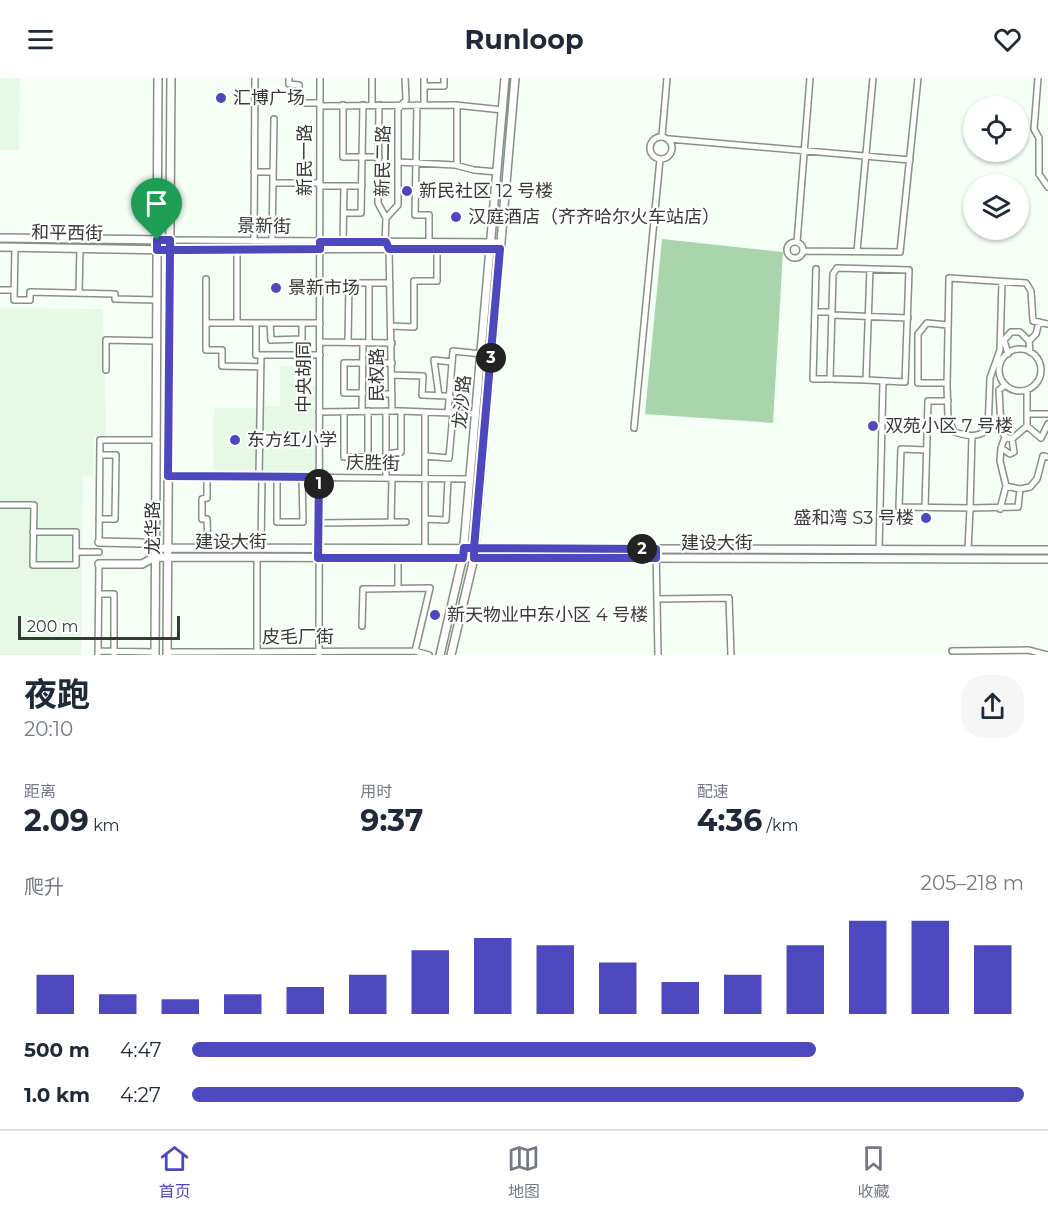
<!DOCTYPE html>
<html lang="zh">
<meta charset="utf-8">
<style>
:root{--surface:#fff;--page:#f6f6f7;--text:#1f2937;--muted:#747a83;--line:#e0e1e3;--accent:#4e48bf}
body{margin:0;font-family:Montserrat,"Noto Sans SC",sans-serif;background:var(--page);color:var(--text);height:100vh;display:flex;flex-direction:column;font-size:22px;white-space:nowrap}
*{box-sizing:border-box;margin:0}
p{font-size:20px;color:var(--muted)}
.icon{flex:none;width:33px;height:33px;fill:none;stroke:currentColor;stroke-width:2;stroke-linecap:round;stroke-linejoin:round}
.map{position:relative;height:577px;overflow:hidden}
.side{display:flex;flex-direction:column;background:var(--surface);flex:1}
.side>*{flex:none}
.tools{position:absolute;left:963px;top:18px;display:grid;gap:12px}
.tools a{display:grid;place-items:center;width:66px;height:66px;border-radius:50%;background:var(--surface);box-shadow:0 2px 4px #0004;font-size:30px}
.scale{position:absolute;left:18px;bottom:15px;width:162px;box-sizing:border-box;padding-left:6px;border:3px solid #363a36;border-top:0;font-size:16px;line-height:21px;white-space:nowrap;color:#363a36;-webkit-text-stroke:4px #fff;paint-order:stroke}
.pin{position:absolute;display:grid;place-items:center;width:51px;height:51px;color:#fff;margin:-62px -26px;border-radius:50% 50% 50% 0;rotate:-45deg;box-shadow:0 0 6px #0007}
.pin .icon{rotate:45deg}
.km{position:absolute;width:30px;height:30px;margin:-15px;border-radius:50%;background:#222;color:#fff;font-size:16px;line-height:30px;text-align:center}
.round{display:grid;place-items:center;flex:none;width:63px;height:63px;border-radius:24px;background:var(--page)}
.overview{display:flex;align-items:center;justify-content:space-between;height:102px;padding:0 24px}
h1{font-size:33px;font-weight:700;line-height:45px}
.stats{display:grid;grid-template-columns:repeat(3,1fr);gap:9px;height:102px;padding:6px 24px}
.stats div{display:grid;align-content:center}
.stats b{font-size:30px;font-weight:700}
.stats small{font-size:16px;font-weight:400}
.stats p{font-size:16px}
.chart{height:168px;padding:12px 24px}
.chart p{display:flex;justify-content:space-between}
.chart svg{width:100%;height:108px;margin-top:6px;stroke:var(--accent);stroke-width:6}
ul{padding:0 24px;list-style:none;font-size:20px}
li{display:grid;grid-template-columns:96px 72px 1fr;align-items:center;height:45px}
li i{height:15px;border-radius:8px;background:var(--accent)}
header{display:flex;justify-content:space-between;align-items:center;height:78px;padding:0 24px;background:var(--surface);font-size:27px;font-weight:700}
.dock{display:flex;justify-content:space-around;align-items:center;height:84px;border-top:2px solid var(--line);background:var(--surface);font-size:16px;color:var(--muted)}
.dock a{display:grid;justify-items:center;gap:3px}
.dock .current{color:var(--accent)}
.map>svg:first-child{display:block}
</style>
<header><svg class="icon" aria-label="menu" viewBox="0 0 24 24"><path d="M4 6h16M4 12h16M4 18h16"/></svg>Runloop<svg class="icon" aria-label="heart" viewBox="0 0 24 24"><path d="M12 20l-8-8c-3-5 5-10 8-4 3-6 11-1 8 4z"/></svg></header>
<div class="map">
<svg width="1048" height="577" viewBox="0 0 1048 577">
<rect width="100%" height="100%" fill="#f5fff5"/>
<path fill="#e6f9e7" d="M0,0H20L19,72H0Z
M0,230L103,231L106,358H94L93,398L83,399L81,577H0Z
M280,288H294V299L303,308H316V394H263V328H280Z
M214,330H258L257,395L213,394Z"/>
<path fill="#a9d5ac" d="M662,161L783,174L773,345L645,336Z"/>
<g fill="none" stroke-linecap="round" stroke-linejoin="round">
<g stroke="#869186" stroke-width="8">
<path id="minor" d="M289,0V6L299,7V25H320
M372,0V27
M1038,0L1034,51L1039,60V96L1048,109
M424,8H444V0
M343,27V79H379
M379,27L378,125L386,140
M417,27L415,137H429V164
M424,27V0
M320,28L455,27L503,32
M662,58L667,0
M650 70a11 11 0 1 1 22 0a11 11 0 1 1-22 0Z
M669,61L910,82
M398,84L455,87L474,92L497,94
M457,87V27
M254,94H273
M273,105H320
M320,108H362
M344,135H361L363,27
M170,162L501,164
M254,163L255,0
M272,163L274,41
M787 172a8 8 0 1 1 16 0a8 8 0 1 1-16 0Z
M343,164L344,108
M797,164L810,0
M15,169L14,222H30V214L115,216V221L157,222
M170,172L500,171
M803,173L900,174L918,0
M857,173L873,0
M816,191L813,301H830
M206,201V272H222V288L261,289
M1002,204L1000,272L990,300L988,352C976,360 967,358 954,354L948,339L947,307L949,200L1026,205L1031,213L1033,243L1048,246
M0,212H14
M79,215L80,170
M815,234H832
M832,237L908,240
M206,245H256
M237,245V172
M270,245L271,262L302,261V245
M391,248L414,249V203H437V171
M320,264L392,265
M348,264L349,205H390
M369,265V205
M999 292a21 21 0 1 1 42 0a21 21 0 1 1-42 0Z
M1030,274L1029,263L1036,256L1039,244
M1008,276L1004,262L1011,254H1020L1029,263
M320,277H256V245H320
M392,285H380V316H392
M106,292V262L156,263
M392,297L423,298L422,317L450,318
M866,302L830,301L833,196L837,190L909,192L905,304L866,302L870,191
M947,305H918V256L927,245L948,247
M1005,307L999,312L1001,349L1005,359
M1027,312V336H1048
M363,315H344V285H363
M439,318L434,282L452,284
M401,333L476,336
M319,334L392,333
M344,334V379H368V333
M362,334L363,265
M425,334V470
M448,335L453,273L482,276
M1027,336V348L1041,360L1048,346
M634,350L660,81
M1012,361L1005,359L1001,370L1010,376L1014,374L1012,361L1027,348
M1001,370L1000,383L1006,408
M926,372L901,371L899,429L970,430L972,358
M386,376V333
M425,378L449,380L453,335
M168,398L470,401
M207,398V420L202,421V441H207L208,470
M259,399L261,277
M277,399V444H303L302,399
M386,400V376L401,374V333H392L389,171L385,164L386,140L398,127V31L406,22L405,0
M0,427H34L33,487H76V454H33
M925,430L928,323H948
M1000,431L1006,408L1020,411L1030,409L1037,401L1043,378L1048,379
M99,441H115L116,377H100
M425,441L446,442L448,401
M391,444L392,400
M318,445L406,444
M99,464L100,362H156
M261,470L262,399
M656,471L658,577
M879,472L883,303
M968,472L970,430L1018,429L1020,411
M76,474H99
M257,479V574
M398,480V510
M99,516H114V577
M657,521L729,520L731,577
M362,548L363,511L430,510L415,573
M98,573L155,574
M952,573L1028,572L1048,577
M167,574L415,573L429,577
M98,577L99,486
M319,577L320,0"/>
</g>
<g stroke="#869186" stroke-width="10">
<path id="major" d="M0,160L170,162
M0,169L170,172
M99,464L142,465L155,470L1048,472
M99,486H142L155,479L1048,481
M155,577L158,0
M167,577L171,0
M440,577L463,478L505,0
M451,577L474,480L515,0"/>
</g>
<use href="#minor" stroke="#fff" stroke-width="5"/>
<use href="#major" stroke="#fff" stroke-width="7"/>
</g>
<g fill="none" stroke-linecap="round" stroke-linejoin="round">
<g stroke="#fff" stroke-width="12">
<path id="route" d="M157,162H170V172L168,398L319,399L318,480H463L464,470H474L656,471V480H474V470L500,171H389L386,164H320V171L184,172H157V162"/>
</g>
<use href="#route" stroke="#4e48bf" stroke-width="8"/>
</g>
<g fill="#4e48bf" stroke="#fff" stroke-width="2">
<circle cx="221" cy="20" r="6"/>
<circle cx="407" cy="113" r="6"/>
<circle cx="456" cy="139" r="6"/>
<circle cx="276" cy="210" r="6"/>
<circle cx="873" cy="348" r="6"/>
<circle cx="235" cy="362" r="6"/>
<circle cx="926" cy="440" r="6"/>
<circle cx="435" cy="537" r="6"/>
</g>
<g text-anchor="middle" stroke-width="4.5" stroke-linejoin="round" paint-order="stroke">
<g font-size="18" fill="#363a36" stroke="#fff" text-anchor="start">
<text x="233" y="26">汇博广场</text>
<text x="419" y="119">新民社区 12 号楼</text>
<text x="468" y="145">汉庭酒店（齐齐哈尔火车站店）</text>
<text x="288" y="216">景新市场</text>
<text x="885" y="354">双苑小区 7 号楼</text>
<text x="247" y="368">东方红小学</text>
<text x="914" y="446" text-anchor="end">盛和湾 S3 号楼</text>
<text x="447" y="543">新天物业中东小区 4 号楼</text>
</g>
<g font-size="18" fill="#363a36" stroke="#fff">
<text transform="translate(305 82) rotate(-90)" y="6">新民一路</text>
<text transform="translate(383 83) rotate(-89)" y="6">新民二路</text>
<text transform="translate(264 148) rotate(1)" y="6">景新街</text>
<text transform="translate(67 155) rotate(1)" y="6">和平西街</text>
<text transform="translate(377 297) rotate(-90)" y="6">民权路</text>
<text transform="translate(304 299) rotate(-90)" y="6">中央胡同</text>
<text transform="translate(462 324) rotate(-85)" y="6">龙沙路</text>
<text transform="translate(373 385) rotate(1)" y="6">庆胜街</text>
<text transform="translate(153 450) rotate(-90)" y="6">龙华路</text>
<text x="231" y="470">建设大街</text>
<text x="717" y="471">建设大街</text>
<text x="298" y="565">皮毛厂街</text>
</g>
</g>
</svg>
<div class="tools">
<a><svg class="icon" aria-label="locate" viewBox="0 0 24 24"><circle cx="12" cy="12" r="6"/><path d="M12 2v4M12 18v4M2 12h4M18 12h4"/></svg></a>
<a><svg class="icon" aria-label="layers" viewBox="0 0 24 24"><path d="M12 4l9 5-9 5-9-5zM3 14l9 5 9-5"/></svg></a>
</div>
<div class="scale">200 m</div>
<div class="pin" style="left:157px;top:162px;background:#1e9e55"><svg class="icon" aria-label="arrive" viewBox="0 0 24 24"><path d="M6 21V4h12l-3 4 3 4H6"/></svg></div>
<b class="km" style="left:319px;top:406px">1</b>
<b class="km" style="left:642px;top:471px">2</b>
<b class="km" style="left:491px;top:280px">3</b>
</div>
<section class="side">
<div class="overview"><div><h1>夜跑</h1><p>20:10</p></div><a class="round"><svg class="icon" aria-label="share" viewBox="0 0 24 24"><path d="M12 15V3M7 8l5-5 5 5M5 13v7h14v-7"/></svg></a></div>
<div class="stats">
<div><p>距离</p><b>2.09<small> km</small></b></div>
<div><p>用时</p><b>9:37</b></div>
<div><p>配速</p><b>4:36<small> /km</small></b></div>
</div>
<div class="chart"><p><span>爬升</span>205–218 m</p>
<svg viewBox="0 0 160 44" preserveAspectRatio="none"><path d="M5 44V28M15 44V36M25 44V38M35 44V36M45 44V33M55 44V28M65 44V18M75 44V13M85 44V16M95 44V23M105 44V31M115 44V28M125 44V16M135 44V6M145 44V6M155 44V16"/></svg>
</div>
<ul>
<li><b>500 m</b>4:47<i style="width:75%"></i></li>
<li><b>1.0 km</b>4:27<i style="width:100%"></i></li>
</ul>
</section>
<nav class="dock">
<a class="current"><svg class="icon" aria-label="home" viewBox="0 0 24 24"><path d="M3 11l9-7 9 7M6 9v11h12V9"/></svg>首页</a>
<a><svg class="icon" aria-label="map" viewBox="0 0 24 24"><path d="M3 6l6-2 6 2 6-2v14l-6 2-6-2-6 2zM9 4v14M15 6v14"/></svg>地图</a>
<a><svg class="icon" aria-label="saved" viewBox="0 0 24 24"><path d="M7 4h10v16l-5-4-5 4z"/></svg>收藏</a>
</nav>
